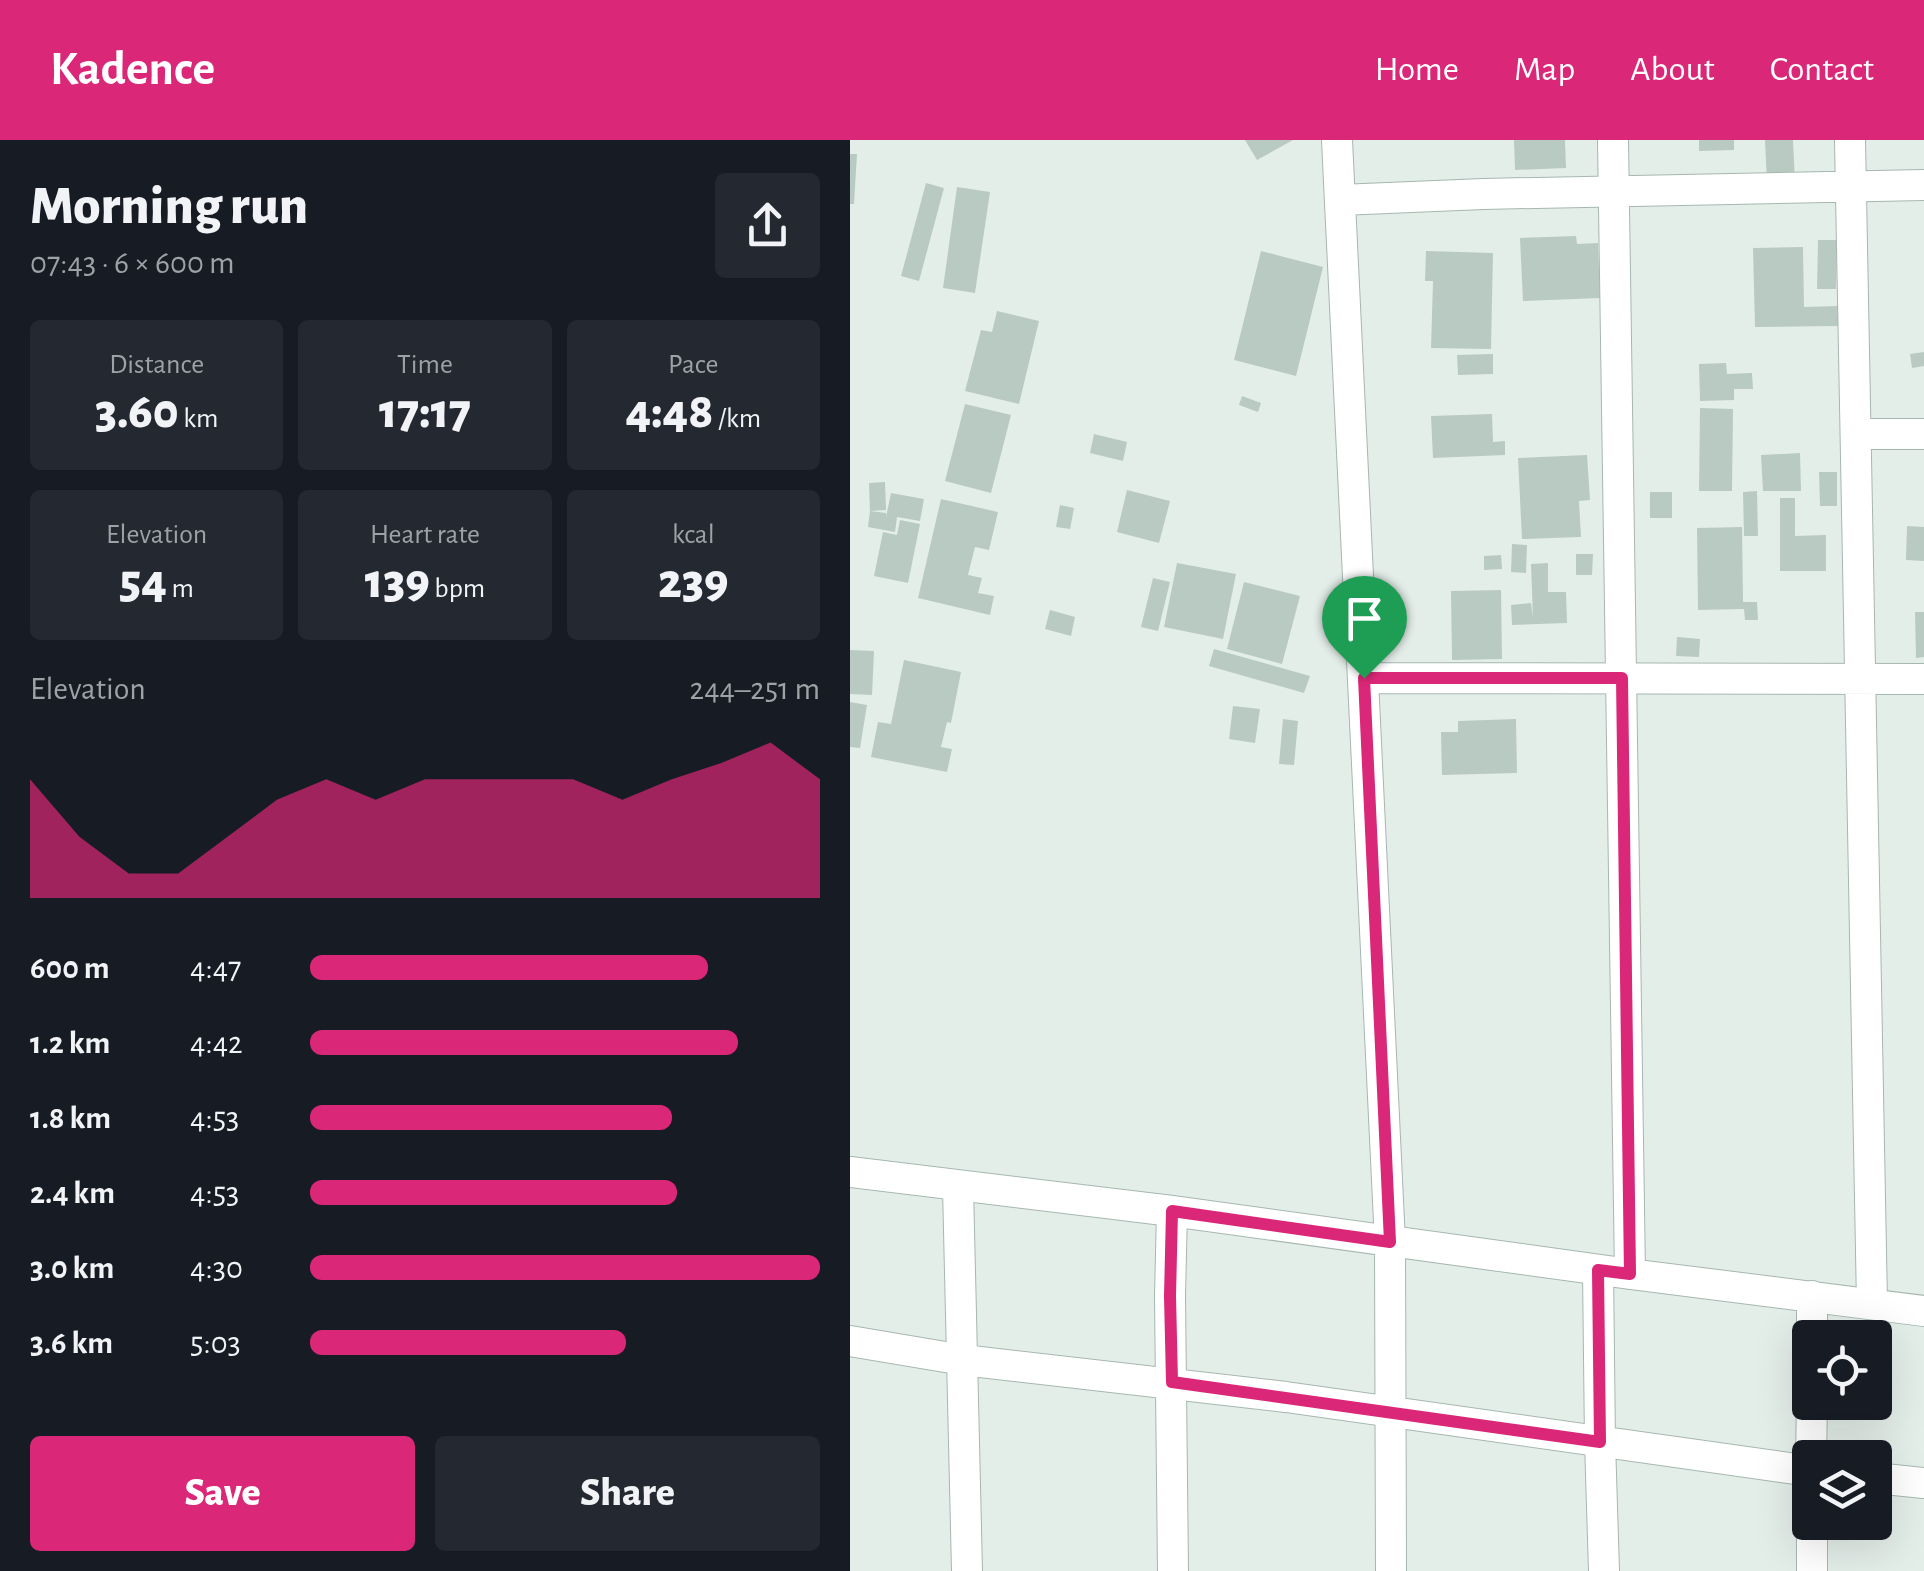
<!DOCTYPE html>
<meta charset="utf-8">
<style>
:root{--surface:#171b24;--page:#242831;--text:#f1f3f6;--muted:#9ea1a6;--accent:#db2777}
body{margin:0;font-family:"Alegreya Sans",sans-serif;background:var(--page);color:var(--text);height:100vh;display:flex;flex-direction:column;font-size:38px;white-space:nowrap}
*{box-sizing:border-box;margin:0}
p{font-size:32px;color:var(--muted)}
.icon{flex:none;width:55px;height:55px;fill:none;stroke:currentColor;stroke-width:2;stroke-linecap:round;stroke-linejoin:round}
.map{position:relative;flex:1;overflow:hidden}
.details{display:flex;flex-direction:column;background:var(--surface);width:850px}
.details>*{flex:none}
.fabs{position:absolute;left:942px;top:1180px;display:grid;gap:20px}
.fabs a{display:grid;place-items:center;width:100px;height:100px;border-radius:10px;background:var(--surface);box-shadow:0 10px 40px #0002;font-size:50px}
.pin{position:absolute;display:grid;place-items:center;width:85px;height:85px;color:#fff;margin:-102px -42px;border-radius:50% 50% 50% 0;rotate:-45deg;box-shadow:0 0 10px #0007}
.pin .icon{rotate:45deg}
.round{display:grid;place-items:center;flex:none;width:105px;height:105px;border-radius:10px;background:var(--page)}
.overview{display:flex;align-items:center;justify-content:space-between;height:170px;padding:0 30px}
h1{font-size:55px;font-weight:800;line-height:75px}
.figures{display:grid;grid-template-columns:repeat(3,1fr);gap:15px;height:170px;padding:10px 30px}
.figures div{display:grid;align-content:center;border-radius:10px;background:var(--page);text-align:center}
.figures b{font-size:50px;font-weight:800}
.figures small{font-size:28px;font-weight:400}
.figures p{font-size:28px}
.chart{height:280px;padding:20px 30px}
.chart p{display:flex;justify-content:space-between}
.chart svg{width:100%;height:180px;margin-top:10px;fill:var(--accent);opacity:.7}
.cta{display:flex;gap:20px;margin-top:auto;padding:20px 30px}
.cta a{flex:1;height:115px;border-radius:10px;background:var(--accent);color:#fff;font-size:40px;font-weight:800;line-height:115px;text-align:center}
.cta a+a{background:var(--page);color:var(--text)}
ul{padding:0 30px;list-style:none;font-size:32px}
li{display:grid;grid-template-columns:160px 120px 1fr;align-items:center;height:75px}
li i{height:25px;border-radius:12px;background:var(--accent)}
header{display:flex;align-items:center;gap:60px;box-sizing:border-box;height:140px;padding:0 50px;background:var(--accent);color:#fff}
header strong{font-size:48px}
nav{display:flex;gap:55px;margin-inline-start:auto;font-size:35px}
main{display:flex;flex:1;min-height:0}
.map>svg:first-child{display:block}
</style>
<header>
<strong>Kadence</strong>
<nav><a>Home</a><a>Map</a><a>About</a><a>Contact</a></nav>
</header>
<main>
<section class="details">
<div class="overview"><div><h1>Morning run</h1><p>07:43 · 6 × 600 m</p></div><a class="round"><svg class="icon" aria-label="share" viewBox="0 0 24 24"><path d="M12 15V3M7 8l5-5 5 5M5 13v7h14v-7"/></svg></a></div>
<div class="figures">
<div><p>Distance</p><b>3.60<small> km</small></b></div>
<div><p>Time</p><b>17:17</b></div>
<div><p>Pace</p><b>4:48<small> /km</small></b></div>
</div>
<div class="figures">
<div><p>Elevation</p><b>54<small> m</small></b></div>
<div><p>Heart rate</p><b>139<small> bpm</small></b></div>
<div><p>kcal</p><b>239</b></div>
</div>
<div class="chart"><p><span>Elevation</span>244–251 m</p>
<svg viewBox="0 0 160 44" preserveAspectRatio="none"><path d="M0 44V15L10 29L20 38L30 38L40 29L50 20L60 15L70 20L80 15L90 15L100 15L110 15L120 20L130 15L140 11L150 6L160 15V44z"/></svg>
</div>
<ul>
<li><b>600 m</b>4:47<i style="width:78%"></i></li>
<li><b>1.2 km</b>4:42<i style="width:84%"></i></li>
<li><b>1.8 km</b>4:53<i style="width:71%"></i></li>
<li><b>2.4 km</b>4:53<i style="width:72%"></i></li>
<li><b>3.0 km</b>4:30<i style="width:100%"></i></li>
<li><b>3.6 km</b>5:03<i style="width:62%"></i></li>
</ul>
<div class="cta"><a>Save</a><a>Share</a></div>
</section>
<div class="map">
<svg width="1074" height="1431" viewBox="0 0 1074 1431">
<rect width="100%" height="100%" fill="#e4eee9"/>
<path fill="#b9cac2" d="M395,0H443L407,20Z
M664,0H715L716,28L665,30Z
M849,0H884V10L849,11Z
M915,0H943L945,42L917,43Z
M0,14H7L4,64H0Z
M76,43L94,48L69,141L51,136Z
M107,47L140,52L125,153L93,148Z
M726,96L727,104L748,103L750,158L673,161L670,98Z
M968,100H987L986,149H967Z
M953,107L954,167L988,166V186L905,187L903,108Z
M411,111L473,127L446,236L384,220Z
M576,111L643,113L641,209L581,208L583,141H575Z
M147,171L189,181L169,264L115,251L131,190L142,192Z
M1074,212V226L1062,228L1060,214Z
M643,214V234L608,235L607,215Z
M876,223L877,234L902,233L903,249H884V260L850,261L849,224Z
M392,256L411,263L408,272L389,265Z
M115,264L161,275L141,353L95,341Z
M850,268L883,269L882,351H849Z
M642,274L643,302L655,301V315L583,318L581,276Z
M244,294L277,302L273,321L240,313Z
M950,313L951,351H913L911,315Z
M737,315L740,360L729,361L731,397L672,399L668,318Z
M969,332H987V366H970Z
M35,342L36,370L20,371L19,343Z
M277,350L320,361L309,403L267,392Z
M907,351L908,396H894L893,352Z
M800,352H822V378H800Z
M41,353L74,359L70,381L47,377L45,392L18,387L20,371L36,373V377Z
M930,358H945V396L976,395V431H930Z
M91,359L148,372L139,410L125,407L118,435L132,438L128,453L144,456L140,475L68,458Z
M210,365L224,368L220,389L206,387Z
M50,380L70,384L58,443L24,436L33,392L47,395Z
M1057,386L1074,387V421L1056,420Z
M892,387L893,462H907L908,480H895L894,469L848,470L847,388Z
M662,404L677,405L676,433L661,432Z
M726,414H743L742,435H726Z
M651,415L652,429L634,430V416Z
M327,423L386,434L373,499L314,487Z
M698,423V452H716L717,483L662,485L661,465L681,463L683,478L681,424Z
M303,438L320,442L308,491L291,487Z
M394,442L450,456L432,524L377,509Z
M651,450L652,519L602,520L601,451Z
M200,470L225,477L221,496L195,489Z
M1065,472H1074V517L1066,518Z
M827,497L850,499L849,517L826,516Z
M364,509L460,536L454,553L359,526Z
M0,510L24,511L22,555L0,554Z
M54,520L111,532L101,583L97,582L91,607L102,609L97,632L21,617L28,582L41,584Z
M0,562L17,565L10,608L0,607Z
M383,566L410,569L405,603L379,599Z
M433,579L448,581L444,625L429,624Z
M666,579L667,633L592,635L591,592H608V581Z"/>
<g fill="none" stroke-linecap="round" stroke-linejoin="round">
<g stroke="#a6b7b0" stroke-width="32">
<path id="minor" d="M487,0L540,1102L541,1431
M763,0L780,1134
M1000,0L1022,1164
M490,60L633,54L1074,45
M1006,294H1074
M515,538L1074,539
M0,1032L322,1071L780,1134L1074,1171
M108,1047L117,1431
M322,1071L320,1156L323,1431
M748,1130L750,1302L754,1431
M962,1198V1156
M0,1201L113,1220L436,1257L960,1331
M961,1318L962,1262
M1025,1338L1074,1343
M962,1382V1431"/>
</g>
<use href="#minor" stroke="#fff" stroke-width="30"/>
</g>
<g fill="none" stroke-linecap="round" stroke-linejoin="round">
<g stroke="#fff" stroke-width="20">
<path id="route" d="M514,538H772L780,1134L748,1130L750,1302L322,1242L320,1156L322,1071L540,1102Z"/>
</g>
<use href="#route" stroke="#db2777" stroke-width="12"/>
</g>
</svg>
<div class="fabs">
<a><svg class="icon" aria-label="locate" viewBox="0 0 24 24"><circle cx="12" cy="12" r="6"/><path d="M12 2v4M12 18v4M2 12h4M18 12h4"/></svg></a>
<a><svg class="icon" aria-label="layers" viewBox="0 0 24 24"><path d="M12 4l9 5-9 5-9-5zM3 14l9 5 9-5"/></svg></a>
</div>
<div class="pin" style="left:514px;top:538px;background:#1e9e55"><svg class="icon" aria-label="arrive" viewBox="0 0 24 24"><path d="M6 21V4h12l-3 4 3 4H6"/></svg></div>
</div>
</main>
